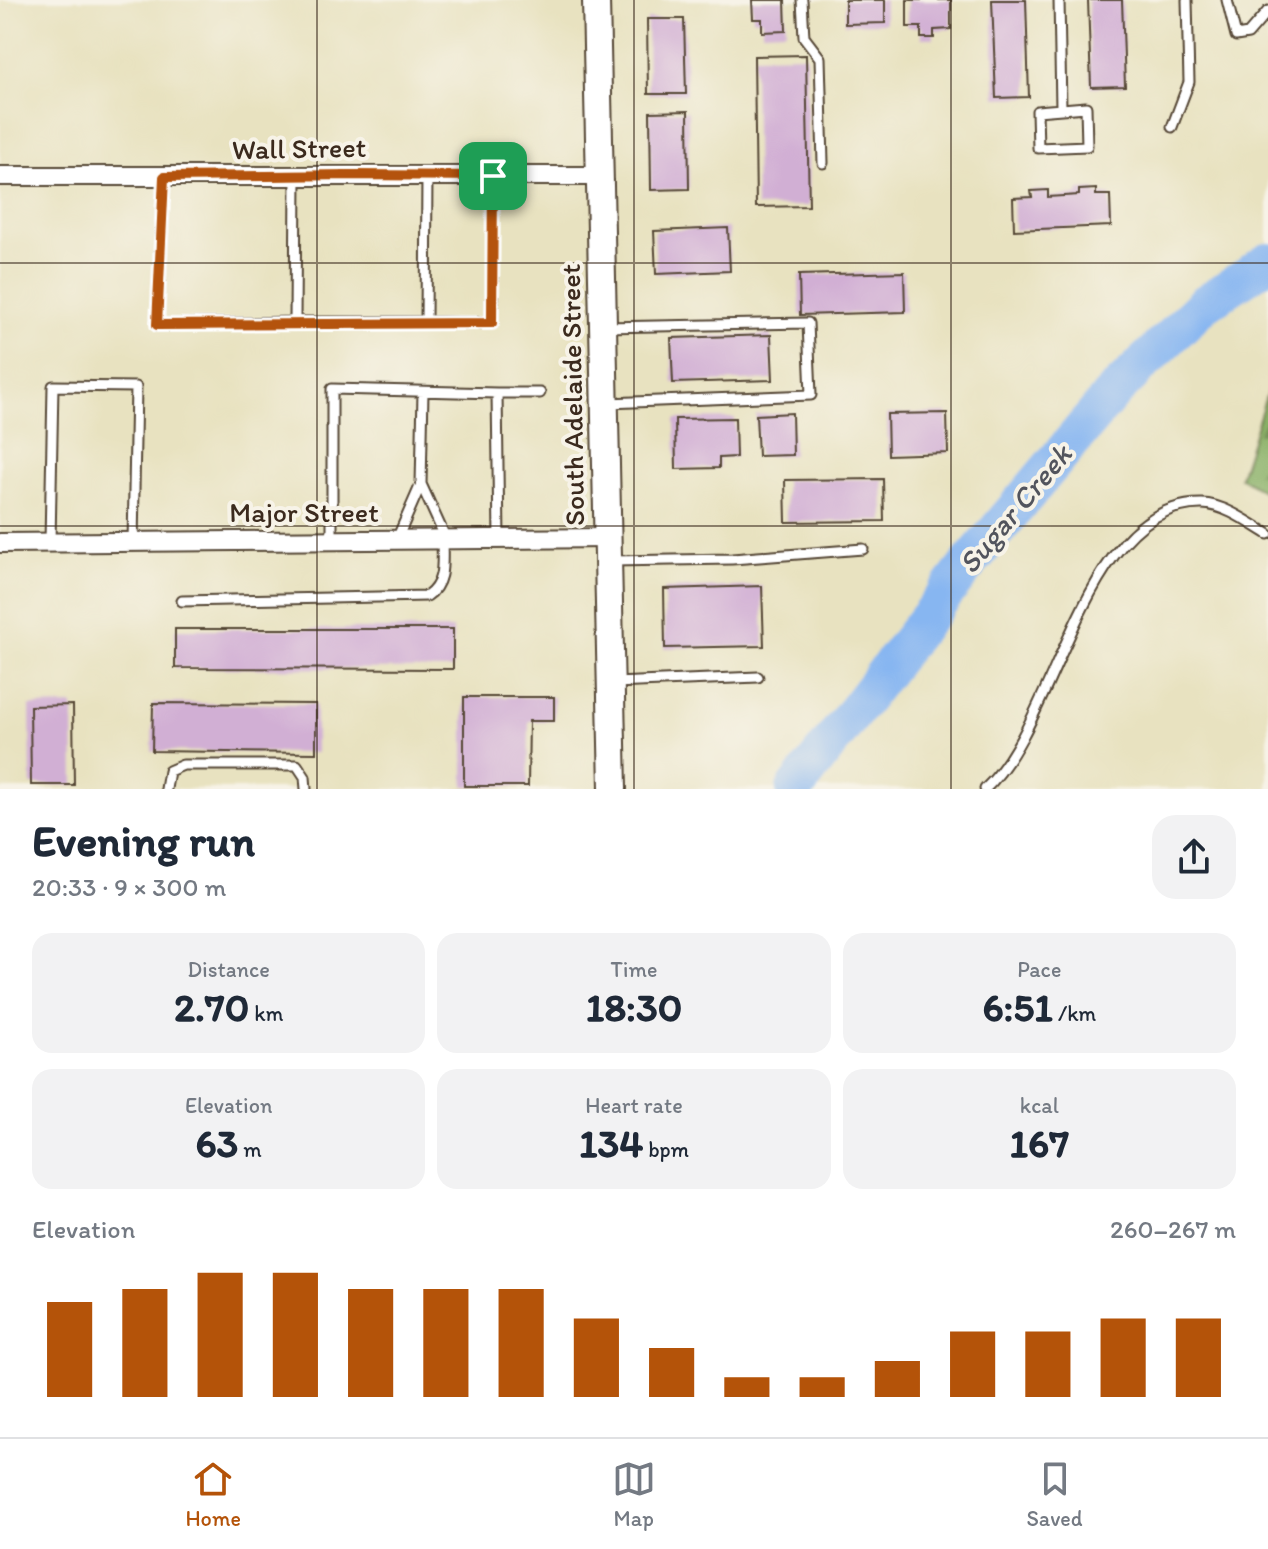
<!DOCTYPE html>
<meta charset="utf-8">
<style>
:root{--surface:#fff;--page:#f2f2f3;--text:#1f2937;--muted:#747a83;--line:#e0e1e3;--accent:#b45309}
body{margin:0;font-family:Itim,sans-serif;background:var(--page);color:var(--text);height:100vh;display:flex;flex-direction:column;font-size:30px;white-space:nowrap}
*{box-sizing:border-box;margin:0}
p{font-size:26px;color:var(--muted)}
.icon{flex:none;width:44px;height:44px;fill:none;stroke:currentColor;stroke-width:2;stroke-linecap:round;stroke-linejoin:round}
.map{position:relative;height:789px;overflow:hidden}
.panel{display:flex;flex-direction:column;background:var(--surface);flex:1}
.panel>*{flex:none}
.pin{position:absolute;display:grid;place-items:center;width:68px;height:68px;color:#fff;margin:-34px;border-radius:16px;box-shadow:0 4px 12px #0006}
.round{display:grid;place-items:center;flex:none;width:84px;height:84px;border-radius:24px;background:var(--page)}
.head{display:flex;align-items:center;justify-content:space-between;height:136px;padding:0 32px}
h1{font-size:44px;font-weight:800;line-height:60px}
.figures{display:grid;grid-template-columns:repeat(3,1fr);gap:12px;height:136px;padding:8px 32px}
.figures div{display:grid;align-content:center;border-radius:20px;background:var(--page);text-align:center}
.figures b{font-size:40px;font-weight:800}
.figures small{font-size:22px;font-weight:400}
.figures p{font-size:22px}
.chart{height:224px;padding:16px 32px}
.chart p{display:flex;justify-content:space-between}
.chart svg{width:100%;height:144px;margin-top:8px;stroke:var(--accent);stroke-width:6}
.menu{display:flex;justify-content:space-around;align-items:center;height:112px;border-top:2px solid var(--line);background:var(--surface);font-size:22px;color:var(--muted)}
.menu a{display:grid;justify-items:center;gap:4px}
.menu .on{color:var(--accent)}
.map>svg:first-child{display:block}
</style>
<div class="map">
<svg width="1268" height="789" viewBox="0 0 1268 789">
<defs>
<pattern id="forest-firs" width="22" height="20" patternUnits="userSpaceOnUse" patternTransform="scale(2)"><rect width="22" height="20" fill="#89b066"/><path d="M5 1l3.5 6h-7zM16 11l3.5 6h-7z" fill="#718f53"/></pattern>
</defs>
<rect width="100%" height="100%" fill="#f7f3e8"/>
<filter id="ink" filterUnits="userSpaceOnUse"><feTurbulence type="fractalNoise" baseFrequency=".0125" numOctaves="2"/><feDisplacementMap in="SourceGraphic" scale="16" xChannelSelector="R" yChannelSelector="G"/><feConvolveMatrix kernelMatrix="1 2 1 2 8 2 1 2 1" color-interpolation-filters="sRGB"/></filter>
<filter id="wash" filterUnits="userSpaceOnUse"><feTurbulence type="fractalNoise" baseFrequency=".006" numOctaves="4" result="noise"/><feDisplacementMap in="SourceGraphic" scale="32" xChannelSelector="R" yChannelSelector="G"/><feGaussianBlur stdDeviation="1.8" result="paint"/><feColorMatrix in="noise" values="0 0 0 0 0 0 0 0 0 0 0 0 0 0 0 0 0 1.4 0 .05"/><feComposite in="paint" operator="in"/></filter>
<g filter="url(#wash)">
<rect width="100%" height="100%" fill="#e8e2c0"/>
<path fill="url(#forest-firs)" stroke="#626d42" stroke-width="2" d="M1268,390V494L1240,477Z"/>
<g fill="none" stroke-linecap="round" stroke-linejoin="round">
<path stroke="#87b6f1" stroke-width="38" d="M795,789L966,567L1111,395L1204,304L1268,262"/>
</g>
<g id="blocks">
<path fill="#d1afd4" d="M752,0H785L786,31L762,32V19H753Z
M845,0H885V23L845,24Z
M907,0H951V29L934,30V38H921V27H907Z
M992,0H1026L1029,97L996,98Z
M1088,0H1122L1125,86L1091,87Z
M647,19H684L686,94H648Z
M806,55L809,206L756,207L754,56Z
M688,111L689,189L651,190L650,112Z
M1096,189V195H1110L1111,226L1014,230L1013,198L1032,197L1031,191L1048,190V197L1079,195V190Z
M728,228L730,271L656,274L654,231Z
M904,272L905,312L800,315L799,275Z
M771,335L773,380L673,383L671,338Z
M792,413L793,455L758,456L756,415Z
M947,413L948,453L888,455L887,414Z
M735,418L736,457L719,458V468L676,469L675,419Z
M883,479L884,521L786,522L785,480Z
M762,586L764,646L665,648L664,589Z
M175,629H453V669L175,668Z
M464,697H554V721H529L528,786H464Z
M153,703L316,704V753L152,751Z
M73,705L74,785H31L30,706Z"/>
</g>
</g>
<g filter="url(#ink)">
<use href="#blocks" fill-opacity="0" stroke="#554636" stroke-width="2"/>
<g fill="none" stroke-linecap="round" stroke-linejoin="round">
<g stroke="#554636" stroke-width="13">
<path id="lane" d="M802,0L804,37L820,58L823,163
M1059,0L1061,108
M1227,0L1236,36L1248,34L1268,11
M1086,107L1087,146L1038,148L1037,111Z
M1172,127L1189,82L1187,0
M296,176L295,322H426L427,176
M164,177L157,325L295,322
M426,322L492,323L493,176
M604,327L808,323L811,395L608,403
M497,393H540
M421,484L446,539
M397,539L421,484L423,392
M332,540V389L497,393L499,539
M50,542L53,386L136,387L133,542
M612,561L732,559L863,549
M182,601L427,596C446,583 442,561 442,539
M614,683L758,677
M166,789L169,771L183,765H297L305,777L306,789
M985,789C1059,720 1083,503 1202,504C1223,504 1250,523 1268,534"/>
</g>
<g stroke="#554636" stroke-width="22">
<path id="street" d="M0,176H599
M0,543L608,538"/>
</g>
<g stroke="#554636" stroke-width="30">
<path id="secondary" d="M596,0L613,789"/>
</g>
<use href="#lane" stroke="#fff" stroke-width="9"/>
<use href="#street" stroke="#fff" stroke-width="18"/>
<use href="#secondary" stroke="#fff" stroke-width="26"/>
</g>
</g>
<g fill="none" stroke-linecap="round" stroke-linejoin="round" filter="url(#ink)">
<g stroke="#fff" stroke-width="16">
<path id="route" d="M350,175L493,176L492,323L157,325L164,177Z"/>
</g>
<use href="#route" stroke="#b45309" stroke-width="10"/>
</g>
<path fill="none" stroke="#3b2a1e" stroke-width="2" stroke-opacity="0.55" d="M317,0V789M634,0V789M951,0V789M0,263H1268M0,526H1268"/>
<g text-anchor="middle" stroke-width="8" stroke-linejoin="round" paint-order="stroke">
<g font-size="28" fill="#3b2a1e" stroke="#f7f3e8">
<text transform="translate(299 148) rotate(-1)" y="10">Wall Street</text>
<text transform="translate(572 395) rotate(-91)" y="10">South Adelaide Street</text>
<text x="304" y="522">Major Street</text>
</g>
<g font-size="30" font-style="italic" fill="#52545d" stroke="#f7f3e8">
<text transform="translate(1015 509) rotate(-50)" y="10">Sugar Creek</text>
</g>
</g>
</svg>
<div class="pin" style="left:493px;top:176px;background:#1e9e55"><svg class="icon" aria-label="arrive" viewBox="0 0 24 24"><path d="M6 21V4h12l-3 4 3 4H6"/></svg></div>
</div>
<section class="panel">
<div class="head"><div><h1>Evening run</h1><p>20:33 · 9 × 300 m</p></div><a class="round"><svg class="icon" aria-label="share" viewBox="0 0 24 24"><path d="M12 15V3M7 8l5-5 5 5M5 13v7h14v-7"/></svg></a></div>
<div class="figures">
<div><p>Distance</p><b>2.70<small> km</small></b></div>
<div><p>Time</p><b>18:30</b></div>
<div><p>Pace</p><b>6:51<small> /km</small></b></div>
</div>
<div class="figures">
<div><p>Elevation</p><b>63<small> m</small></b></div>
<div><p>Heart rate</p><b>134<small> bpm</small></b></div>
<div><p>kcal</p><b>167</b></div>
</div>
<div class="chart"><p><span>Elevation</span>260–267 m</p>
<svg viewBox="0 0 160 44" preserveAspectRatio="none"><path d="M5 44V15M15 44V11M25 44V6M35 44V6M45 44V11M55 44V11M65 44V11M75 44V20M85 44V29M95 44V38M105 44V38M115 44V33M125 44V24M135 44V24M145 44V20M155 44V20"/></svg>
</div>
</section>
<nav class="menu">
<a class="on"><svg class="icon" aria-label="home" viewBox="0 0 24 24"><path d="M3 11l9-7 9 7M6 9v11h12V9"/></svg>Home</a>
<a><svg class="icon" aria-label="map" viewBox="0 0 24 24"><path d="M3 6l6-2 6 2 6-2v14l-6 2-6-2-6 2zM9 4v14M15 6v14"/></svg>Map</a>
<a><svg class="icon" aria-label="saved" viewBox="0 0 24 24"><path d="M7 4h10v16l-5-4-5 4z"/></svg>Saved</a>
</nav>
